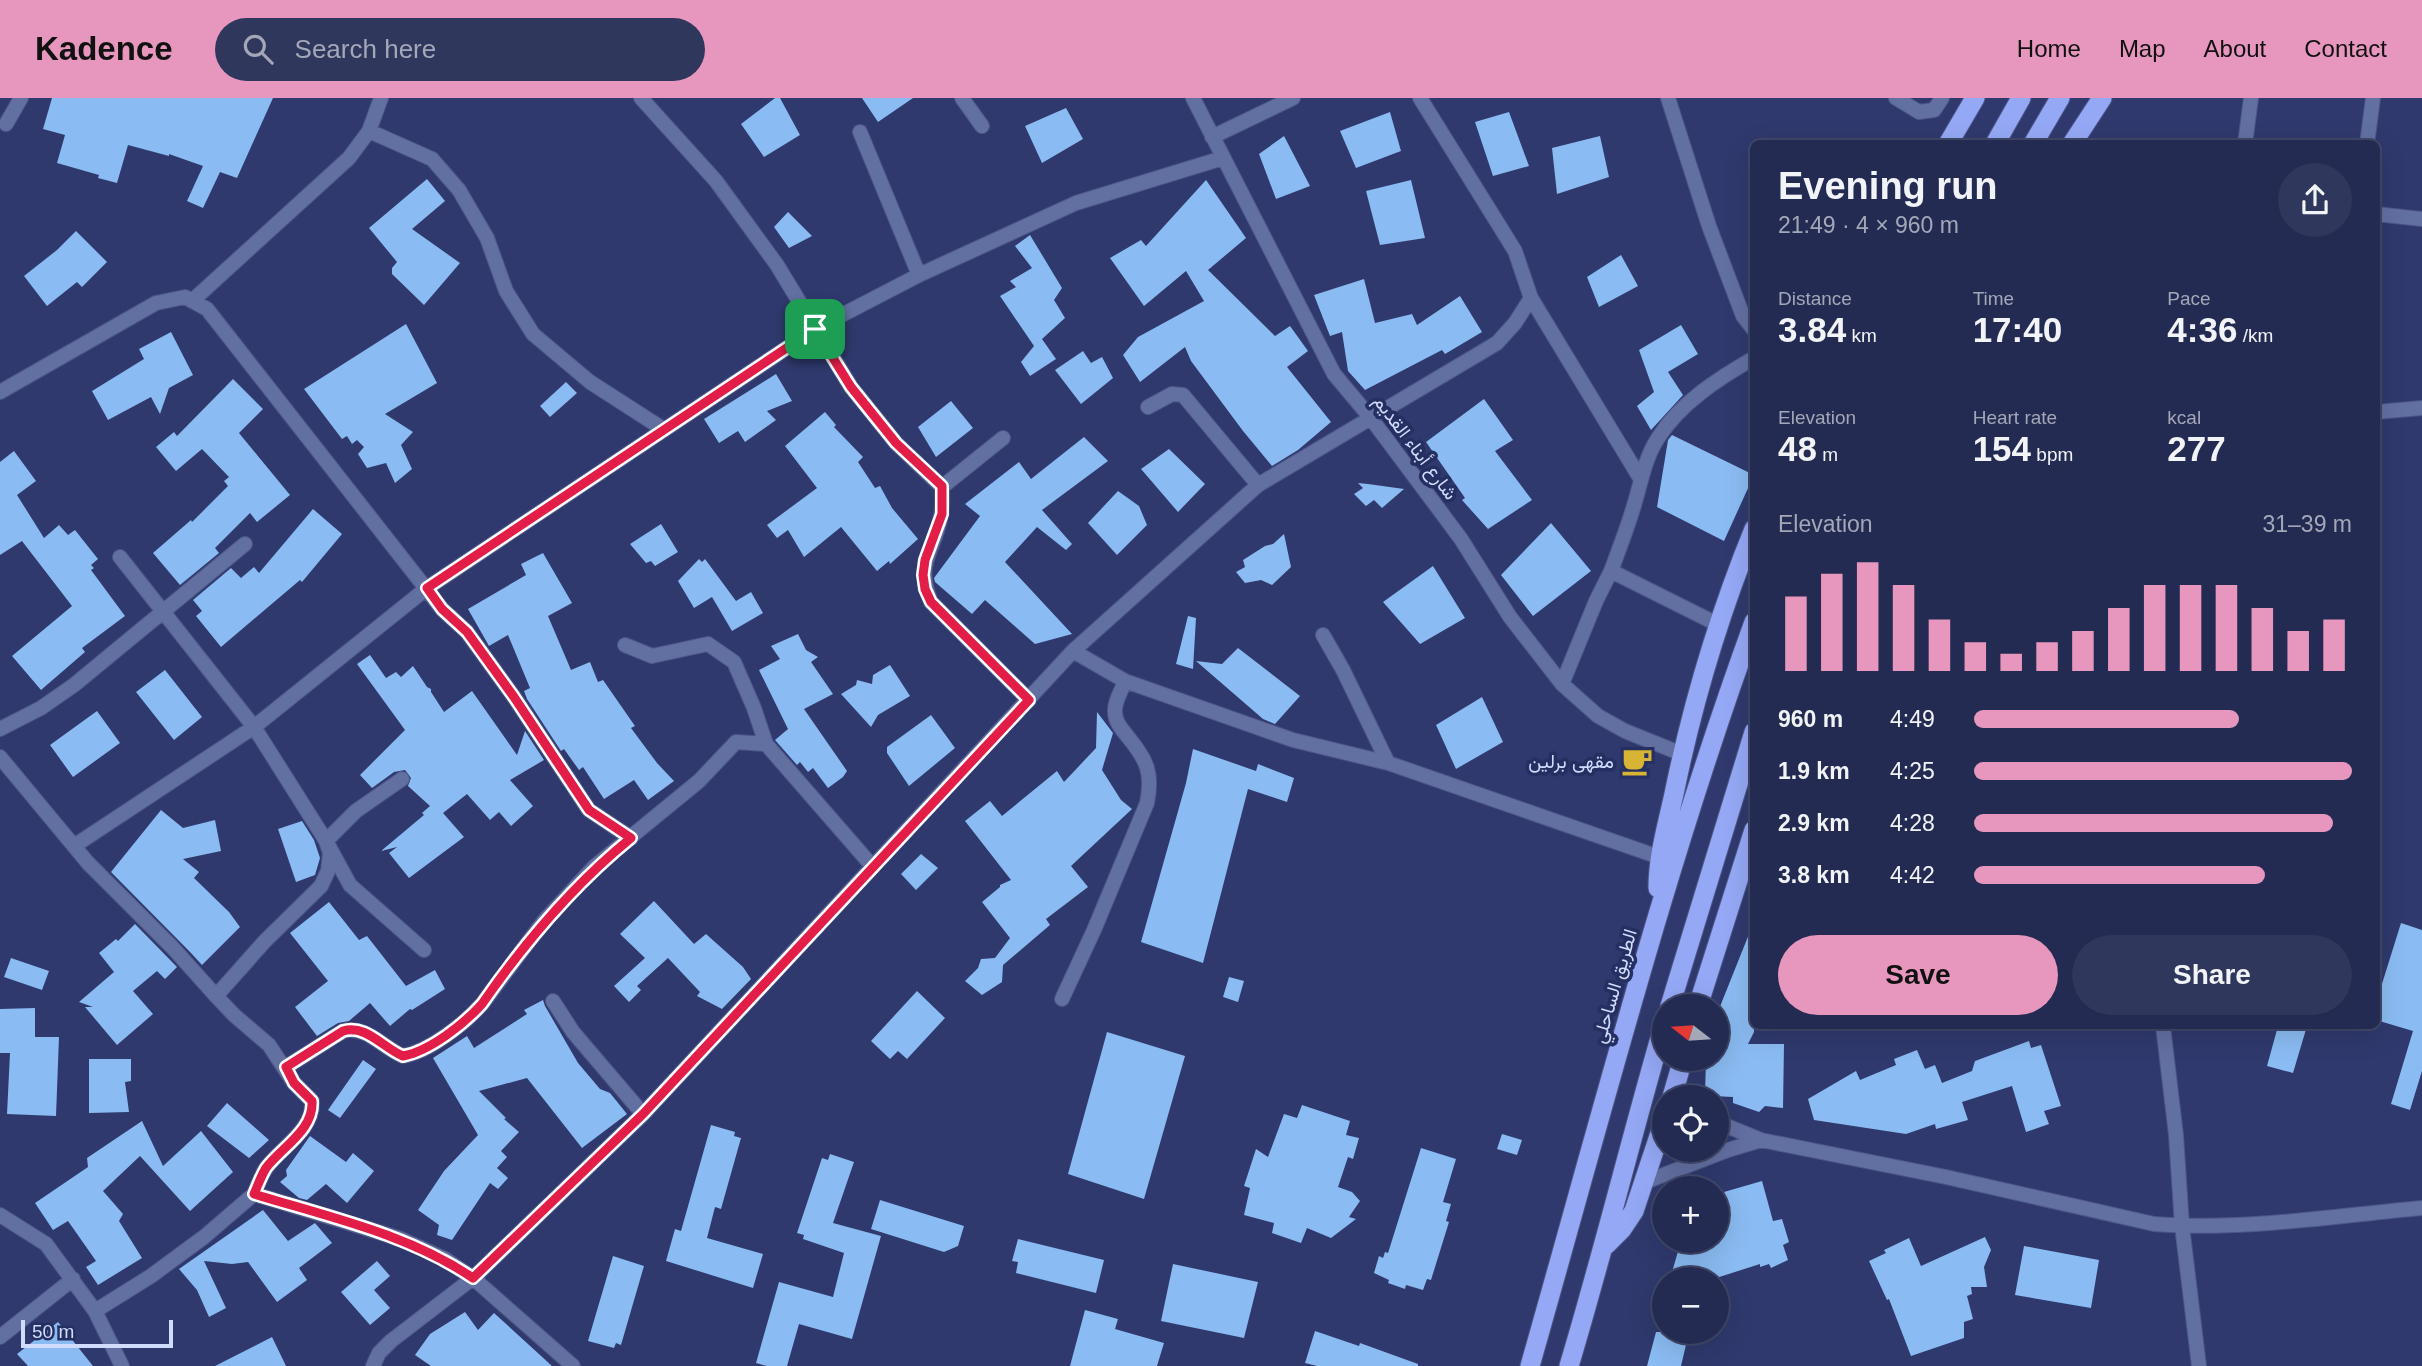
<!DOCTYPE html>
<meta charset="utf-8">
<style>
:root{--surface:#232b52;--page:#2f375c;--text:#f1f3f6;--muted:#a3a7b8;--line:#404769;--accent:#e797bd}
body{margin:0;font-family:Arial,Vazirmatn,sans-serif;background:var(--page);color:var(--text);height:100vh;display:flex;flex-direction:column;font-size:26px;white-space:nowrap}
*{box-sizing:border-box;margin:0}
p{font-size:23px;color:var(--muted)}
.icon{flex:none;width:38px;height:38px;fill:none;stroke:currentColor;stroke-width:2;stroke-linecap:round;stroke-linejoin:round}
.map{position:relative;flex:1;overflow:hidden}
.sheet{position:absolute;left:1750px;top:42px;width:630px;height:889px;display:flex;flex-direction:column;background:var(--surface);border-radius:10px;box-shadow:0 7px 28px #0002,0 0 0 2px var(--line)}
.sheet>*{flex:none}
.needle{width:46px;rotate:287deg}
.tools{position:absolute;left:1652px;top:896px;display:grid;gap:14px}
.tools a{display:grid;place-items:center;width:77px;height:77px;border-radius:50%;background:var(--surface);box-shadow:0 7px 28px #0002,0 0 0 2px var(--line);font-size:35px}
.scale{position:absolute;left:21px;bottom:18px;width:152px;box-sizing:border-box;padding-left:7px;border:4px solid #d1dbfb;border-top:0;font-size:19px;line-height:24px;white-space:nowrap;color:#d1dbfb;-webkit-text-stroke:5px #252f62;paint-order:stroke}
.pin{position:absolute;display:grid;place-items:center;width:60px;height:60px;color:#fff;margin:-30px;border-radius:14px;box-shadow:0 4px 10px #0006}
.round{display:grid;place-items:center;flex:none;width:74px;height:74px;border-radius:37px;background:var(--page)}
.summary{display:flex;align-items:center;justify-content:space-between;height:119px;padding:0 28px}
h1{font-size:38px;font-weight:800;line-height:52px}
.figures{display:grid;grid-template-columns:repeat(3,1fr);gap:10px;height:119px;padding:7px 28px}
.figures div{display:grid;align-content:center}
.figures b{font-size:35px;font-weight:800}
.figures small{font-size:19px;font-weight:400}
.figures p{font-size:19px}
.chart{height:196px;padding:14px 28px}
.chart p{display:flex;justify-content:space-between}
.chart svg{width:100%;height:126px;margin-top:7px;stroke:var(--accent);stroke-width:6}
.button{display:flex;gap:14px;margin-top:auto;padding:14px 28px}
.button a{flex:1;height:80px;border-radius:42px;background:var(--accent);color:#111;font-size:28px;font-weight:800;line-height:80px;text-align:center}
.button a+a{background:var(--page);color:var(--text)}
ul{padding:0 28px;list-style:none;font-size:23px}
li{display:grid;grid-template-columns:112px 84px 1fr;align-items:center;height:52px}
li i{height:18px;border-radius:9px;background:var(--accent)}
header{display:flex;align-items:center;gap:42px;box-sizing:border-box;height:98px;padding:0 35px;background:var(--accent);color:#111}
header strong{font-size:33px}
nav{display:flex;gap:38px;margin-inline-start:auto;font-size:24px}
.search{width:490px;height:63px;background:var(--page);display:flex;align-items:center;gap:18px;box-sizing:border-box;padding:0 24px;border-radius:38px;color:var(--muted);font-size:26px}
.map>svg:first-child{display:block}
</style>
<header>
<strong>Kadence</strong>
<div class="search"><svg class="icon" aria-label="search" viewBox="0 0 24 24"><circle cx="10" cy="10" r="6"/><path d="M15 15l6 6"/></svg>Search here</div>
<nav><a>Home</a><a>Map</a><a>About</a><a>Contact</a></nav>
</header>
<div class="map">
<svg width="2422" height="1268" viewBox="0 0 2422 1268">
<rect width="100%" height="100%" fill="#2f396d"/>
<path fill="#8abbf2" d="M52,0H273L237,80L220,74L203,110L187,103L203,68L169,56V58L128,47L117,85L98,80L99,77L57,65L65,37L43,31Z
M775,0H780L800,37L764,59L741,26Z
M862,0H913L878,24Z
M1066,10L1083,41L1042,65L1025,28Z
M1390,14L1401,53L1356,70L1340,33Z
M1509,14L1529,68L1493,78L1475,24Z
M1284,38L1310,88L1276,101L1259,56Z
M1600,38L1609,79L1557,96L1552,50Z
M427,81L445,103L412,131L460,165L424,207L392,176V170L397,164L369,130Z
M1206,82L1246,140L1208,172L1275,238L1290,228L1308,253L1287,269L1331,324L1298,352L1272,368L1243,333L1191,263L1185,249L1140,284L1123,257L1138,239L1204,203L1186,173L1144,208L1110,160L1141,142L1146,148Z
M1411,82L1425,140L1380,147L1366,93Z
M788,114L812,138L789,150L774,129Z
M76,133L107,164L82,189L77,184L47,208L24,178L57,152Z
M1030,137L1062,190L1054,202L1065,220L1042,241L1056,261L1030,278L1021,264L1034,248L1000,198L1016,189L1010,183L1032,170L1015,148Z
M1621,157L1638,188L1599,209L1587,179Z
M1364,181L1375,225L1412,216L1417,227L1460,198L1482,234L1445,256L1442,252L1365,292L1348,273L1342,234L1330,238L1314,197Z
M406,226L437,285L385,316L413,334L401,347L412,371L395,385L386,365L367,370L358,356L364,349L357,342L352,346L347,338L342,341L304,291Z
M1681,227L1698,256L1668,274L1683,297L1651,332L1637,308L1654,294L1639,252Z
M171,234L193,277L169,290L160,316L151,299L108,322L92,293L144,261L139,251Z
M1083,253L1091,265L1102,259L1113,280L1081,306L1055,272Z
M776,276L792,303L767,313L776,322L745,344L738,333L719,345L704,321Z
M233,281L263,311L239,335L290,397L257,424L250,415L215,450L219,455L180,487L153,455L191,422L192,424L228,388L224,383L229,379L202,351L176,373L156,349L174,334L177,338Z
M566,284L577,295L550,319L540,308Z
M1484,301L1513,342L1495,353L1532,402L1488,431L1462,402L1465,400L1426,344Z
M951,303L973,330L936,359L918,329Z
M825,314L836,327L834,329L863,359L858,364L875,390L880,388L892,410L918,441L890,466L889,463L877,473L841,429L804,459L788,432L777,440L767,427L817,390L785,348Z
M1672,337L1754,377L1724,443L1657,409L1668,342Z
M1084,339L1108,363L1042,412L1072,446L1066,452L1037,429L1005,464L1072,536L1035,546L985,502L972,516L935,484L934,480L980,418L965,406L1019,364L1031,381Z
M1169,351L1205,386L1178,414L1141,371Z
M14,353L36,383L17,397L44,440L59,427L68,437L75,432L98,461L91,467L94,470L91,472L125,518L82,550L85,554L41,592L12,558L72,508L22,443L0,457V364Z
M1358,385L1368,386L1404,391L1382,410L1374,402L1366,408L1354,396L1363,390Z
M1118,393L1139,408L1147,427L1117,457L1088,425Z
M313,411L342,436L302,484L300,482L221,549L196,518L202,513L193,502L231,470L241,480L254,469L259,475Z
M1551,425L1591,473L1533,518L1501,477Z
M661,426L678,454L655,468L651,463L646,465L630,446Z
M1284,436L1291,469L1272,487L1261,482L1245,485L1236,474L1245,469L1243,462L1265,448L1273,446Z
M543,455L572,505L548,518L571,572L590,564L598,584L603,582L635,628L631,630L657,665L674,683L648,702L634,682L604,701L583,669L579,672L564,651L561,653L527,601L524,593L530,590L508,537L489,548L468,511L526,477L521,466Z
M699,461L702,464L705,461L736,503L751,494L763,515L732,533L712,499L694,510L678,483Z
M1433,468L1465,520L1420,546L1383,504Z
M1188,518L1196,520L1193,571L1176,566Z
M798,536L806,552L818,559L811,564L833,596L804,611L847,673L843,679L828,690L813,670L808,674L800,664L797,667L775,642L788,631L759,572L780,561L771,548Z
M1238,550L1300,598L1275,626L1263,621L1196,563L1222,566Z
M370,557L386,580L396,574L401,579L413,568L427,589L431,591V594L444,614L472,593L517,657L525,633L544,662L510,682L533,708L511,728L499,714L490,722L467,696L443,715L464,739L409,780L389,755L397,749L381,753L424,717L422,715L430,708L408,688L411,680L405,672L394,674L372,690L360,677L405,632L357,566Z
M890,567L910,598L878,617L871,629L841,596L856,587L857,582L872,586L873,577Z
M165,572L202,619L174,642L136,594Z
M1482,599L1503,644L1456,671L1436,627Z
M97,613L120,645L73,679L50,647Z
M1097,614L1113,635L1102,672L1121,702L1132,711L1071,768L1088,789L1046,821L1050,827L1003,867L1002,884L982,897L965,883L978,870L981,861L995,860L1010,840L982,804L1000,789V787L1011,782L965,723L990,703L1002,718L1057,673L1064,684L1096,650Z
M931,617L955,650L909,688L887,655V649Z
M1193,651L1256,673L1258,666L1294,680L1287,704L1248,691L1203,865L1141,844L1186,685Z
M161,712L183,730L215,722L221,753L183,761L199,774L194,780L229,814L240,829L202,867L191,855L111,774Z
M302,723L314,742L320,760L315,777L296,784L278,731Z
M921,756L938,770L916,792L901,776Z
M654,803L694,846L706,836L743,869L751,881L722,911L697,898L700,894L668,860L637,888L641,892L629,904L614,888L645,860L620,836Z
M329,804L359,842L367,838L406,888L435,872L445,891L412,912L410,911L390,928L370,905L349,923L338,925L317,938L295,909L328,883L290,835Z
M2401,825L2422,832V973L2410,1012L2391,1006L2413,933L2376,922V905Z
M135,826L177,869L165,881L157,873L133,893L153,916L117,947L85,909H93L79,904L114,874L99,855L116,841L118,843Z
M1753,826L1754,934L1748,946H1784L1783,1010L1765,1008L1759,1014L1733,1005V999L1712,998L1705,996L1706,961H1717V916Z
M11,860L49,873L42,892L4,879Z
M1229,879L1244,883L1238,904L1223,899Z
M917,893L945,920L907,961L898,953L890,961L871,943Z
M543,902L545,908L578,965L600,991L610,995L627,1016L582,1050L527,980L479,993L506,1020L504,1021L519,1034L501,1053L507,1059L497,1070L508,1080L498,1091L490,1085L452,1142L437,1137L439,1127L418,1112L444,1073L478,1037L433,960L467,938L474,950L527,916L524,912Z
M35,910V939H59L56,1018L7,1016L10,955H0V911Z
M2278,928H2307L2293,975L2267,968Z
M1107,934L1185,958L1144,1101L1068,1076Z
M2029,943L2031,950L2041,947L2061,1008L2044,1013L2049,1026L2026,1034L2012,988L1962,1004L1968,1022L1936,1031L1935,1026L1906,1036L1814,1022L1808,1001L1856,973L1860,982L1896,967L1894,961L1917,952L1925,971L1935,967L1942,985L1972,973L1975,963Z
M89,961H131V983L125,984L129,1014L89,1015Z
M363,962L376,971L340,1020L328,1012Z
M227,1005L269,1042L249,1060L207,1028Z
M1302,1007L1350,1023L1346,1037L1359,1040L1353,1061L1348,1059L1338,1089L1352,1094L1360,1103L1349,1119L1356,1121L1331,1140L1307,1130L1301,1145L1272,1135L1274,1125L1244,1117L1250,1090L1244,1088L1256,1051L1268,1059L1284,1016L1297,1020Z
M142,1023L163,1068L201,1033L233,1074L190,1113L140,1058L103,1093L123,1116L119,1123L142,1160L98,1187L86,1169L96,1163L68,1123L53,1132L35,1105L88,1069L87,1060Z
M711,1027L735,1034L734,1038L741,1040L721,1111L715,1109L707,1140L763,1156L753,1190L666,1163L675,1131L681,1133Z
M1502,1036L1522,1042L1517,1057L1497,1051Z
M310,1038L346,1064L353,1055L374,1073L347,1105L326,1086L307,1102L299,1100L280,1084L287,1078L286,1072Z
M1421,1050L1456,1061L1443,1104L1451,1106L1446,1123L1449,1124L1431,1182L1427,1181L1423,1192L1406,1187L1405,1191L1388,1185L1389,1182L1374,1175L1379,1158L1383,1160L1385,1154L1388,1155Z
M830,1056L854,1064L833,1125L881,1138L852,1241L799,1226L787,1268H767L756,1265L779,1184L833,1199L844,1155L803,1141L804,1137L797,1135L822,1060L828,1062Z
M1762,1083L1773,1123L1782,1121L1789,1144L1783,1147L1788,1162L1771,1170L1769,1166L1760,1169V1166L1713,1181H1670L1681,1143H1717V1096Z
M880,1102L964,1128L958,1148L944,1154L871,1131Z
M263,1112L288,1143L315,1125L332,1145L299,1170L307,1182L277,1204L248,1164L232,1166L204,1163L226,1210L209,1219L197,1192L179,1171Z
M1985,1139L1991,1152L1984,1169L1987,1189H1971L1972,1196L1967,1198L1973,1221L1964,1224V1240L1911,1258L1889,1201L1887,1202L1869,1163L1886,1155L1884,1152L1909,1140L1921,1168Z
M1018,1141L1104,1162L1096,1195L1016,1175L1018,1164L1012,1163Z
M2024,1148L2099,1162L2091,1210L2015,1197Z
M613,1158L644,1168L621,1247L616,1245L614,1250L588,1243Z
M377,1163L390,1178L374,1192L390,1210L370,1227L341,1194Z
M1173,1166L1258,1184L1244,1240L1161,1223Z
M1085,1212L1118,1221L1115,1231L1164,1245L1157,1268H1070Z
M465,1214L478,1232L494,1215L552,1268H431L415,1257L430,1236Z
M58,1224L93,1268H28L17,1256Z
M1315,1233L1359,1248L1360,1245L1418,1266V1268H1317L1305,1265Z
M1656,1234H1689L1681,1268H1647Z
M272,1239L286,1268H215Z"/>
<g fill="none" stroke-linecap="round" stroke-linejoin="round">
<g stroke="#4c5687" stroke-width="16">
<path id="minor" d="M641,0L716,83L777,167L851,289L896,345L942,389C942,398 943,408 941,417C935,454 914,463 931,504L1029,602
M962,0L982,28
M1193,0L1334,276L1370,319L1461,441L1510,519L1562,586L1598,618L1625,633L1682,656
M1668,0L1709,128L1743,218L1754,232
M1896,0L1919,14L1934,12L1942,0
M6,26L21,0
M369,33L432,61L459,92L487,140L506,193L533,236L590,284L663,331
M860,34L919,177
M1212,39L1293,0
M2245,46L2251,0
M2367,46L2373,0
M2376,116L2422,121
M1531,200L1640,380
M192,203L349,60L369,33L381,0
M0,294L156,205L185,199L207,211L442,511L467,534L514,599L589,712L631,740
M1148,309L1172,296L1183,297L1258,387
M2376,314L2422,310
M942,389L1003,340
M120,459L254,629L326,743L350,787L424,852
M1717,526L1611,473C1618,454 1625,436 1631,417C1640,391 1643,363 1658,340C1680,305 1719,280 1754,260
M1323,537L1343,572L1388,665
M625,547L652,558L708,546L734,564L754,610L766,646L873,769
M1073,553L1125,583L1293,642L1388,665L1659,759
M1562,586L1596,503L1611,473
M0,631L41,610L74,587L245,446
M0,659L88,765L173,850L216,898
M74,748L254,629L427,490L815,231L919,177L1076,105L1223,60
M1062,901L1094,832L1147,705C1153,675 1147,662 1128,639C1122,631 1115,624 1115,614C1114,604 1122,592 1125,583
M553,903L573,934L643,1016
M2163,928L2176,1037L2182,1128L2199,1268
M286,969L343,933C366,927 383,950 403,958C430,953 464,926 482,906L544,823L594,769L699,683L736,644L766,646
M1717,1024L1761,1042L1946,1079L2154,1126C2243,1133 2333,1118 2422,1110
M1645,1084L1728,1052L1761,1042
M254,1096C258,1087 261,1078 266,1070C282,1048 314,1032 312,1003L294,985L269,947L234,917L216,898L265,843L321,788L328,773L330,755L326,743L356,713L402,681
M0,1117L46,1146L95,1213L122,1268
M95,1213L151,1178L204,1139L254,1096L401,1141L445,1161L473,1180L573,1268
M0,1239L73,1181
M373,1268L379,1255L391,1243L473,1180L643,1016L1073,553L1258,387L1497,245L1515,225L1531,200L1515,153L1420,0"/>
</g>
<g stroke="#4c5687" stroke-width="21">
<path id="trunk" d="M1948,46L1975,0
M1995,46L2021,0
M2033,46L2060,0
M2072,46L2102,0
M1658,790C1658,758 1667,728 1674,696C1693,603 1718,519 1754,431
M1670,908L1754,634
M1698,908L1754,732
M1672,999L1683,961
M1606,1147L1622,1131L1634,1113L1664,1023
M1530,1268C1601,1019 1665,768 1754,524
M1569,1268C1603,1155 1631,1040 1664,926"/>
</g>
<use href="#minor" stroke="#626fa1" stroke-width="14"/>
<use href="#trunk" stroke="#94a8f5" stroke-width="19"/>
</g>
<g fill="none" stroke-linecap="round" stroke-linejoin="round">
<g stroke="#fff" stroke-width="14">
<path id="route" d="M815,231L851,289L896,345L942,388V416L925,462L923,477L925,491L931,504L1029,602L643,1016L473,1180C408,1136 329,1119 254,1096C258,1087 261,1078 266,1070C282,1049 314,1032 312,1003L294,985L286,969L343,933C366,926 383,950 403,958C430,953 464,926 482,906C525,844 572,788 631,740L589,712L514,599L467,534L442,511L427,490Z"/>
</g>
<use href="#route" stroke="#e11d48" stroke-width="9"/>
</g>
<defs>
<g id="cafe-bare" transform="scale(2.415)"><path d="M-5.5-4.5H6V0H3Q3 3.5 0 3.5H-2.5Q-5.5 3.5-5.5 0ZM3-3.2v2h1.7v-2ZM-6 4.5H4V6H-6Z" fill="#d8b434" stroke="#252f62" stroke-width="2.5" paint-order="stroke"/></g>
</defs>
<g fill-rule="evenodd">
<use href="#cafe-bare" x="1637" y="663"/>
</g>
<g text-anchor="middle" stroke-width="7" stroke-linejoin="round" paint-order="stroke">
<g font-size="19" fill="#d1dbfb" stroke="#252f62">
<text transform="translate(1416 349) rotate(53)" y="7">شارع أبناء القديم</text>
<text transform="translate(1614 888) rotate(-74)" y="7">الطريق الساحلي</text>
</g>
<g font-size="19" fill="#d1dbfb" stroke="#252f62" text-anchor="end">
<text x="1614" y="670">مقهى برلين</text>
</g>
</g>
</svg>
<div class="tools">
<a><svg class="needle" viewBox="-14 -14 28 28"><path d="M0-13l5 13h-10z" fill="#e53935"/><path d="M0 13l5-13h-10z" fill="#a3a7b8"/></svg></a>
<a><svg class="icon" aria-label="locate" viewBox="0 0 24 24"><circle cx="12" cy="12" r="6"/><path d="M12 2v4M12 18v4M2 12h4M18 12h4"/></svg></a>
<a>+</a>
<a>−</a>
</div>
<div class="scale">50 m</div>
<div class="pin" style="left:815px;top:231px;background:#1e9e55"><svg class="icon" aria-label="arrive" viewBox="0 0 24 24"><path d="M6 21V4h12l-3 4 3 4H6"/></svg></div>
<section class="sheet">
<div class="summary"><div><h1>Evening run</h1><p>21:49 · 4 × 960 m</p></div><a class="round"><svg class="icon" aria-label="share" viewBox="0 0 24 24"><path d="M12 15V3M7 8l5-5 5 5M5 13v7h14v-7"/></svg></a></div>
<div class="figures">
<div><p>Distance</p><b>3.84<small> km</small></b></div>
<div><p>Time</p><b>17:40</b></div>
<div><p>Pace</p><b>4:36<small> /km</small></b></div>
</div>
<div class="figures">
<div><p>Elevation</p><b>48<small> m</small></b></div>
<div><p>Heart rate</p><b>154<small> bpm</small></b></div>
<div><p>kcal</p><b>277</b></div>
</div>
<div class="chart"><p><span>Elevation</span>31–39 m</p>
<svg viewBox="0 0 160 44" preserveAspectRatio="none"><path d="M5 44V18M15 44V10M25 44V6M35 44V14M45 44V26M55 44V34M65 44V38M75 44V34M85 44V30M95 44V22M105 44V14M115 44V14M125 44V14M135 44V22M145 44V30M155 44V26"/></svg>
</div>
<ul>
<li><b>960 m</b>4:49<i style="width:70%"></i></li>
<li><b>1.9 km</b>4:25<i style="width:100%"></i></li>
<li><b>2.9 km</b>4:28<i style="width:95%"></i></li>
<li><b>3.8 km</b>4:42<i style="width:77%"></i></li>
</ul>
<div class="button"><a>Save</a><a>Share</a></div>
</section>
</div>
